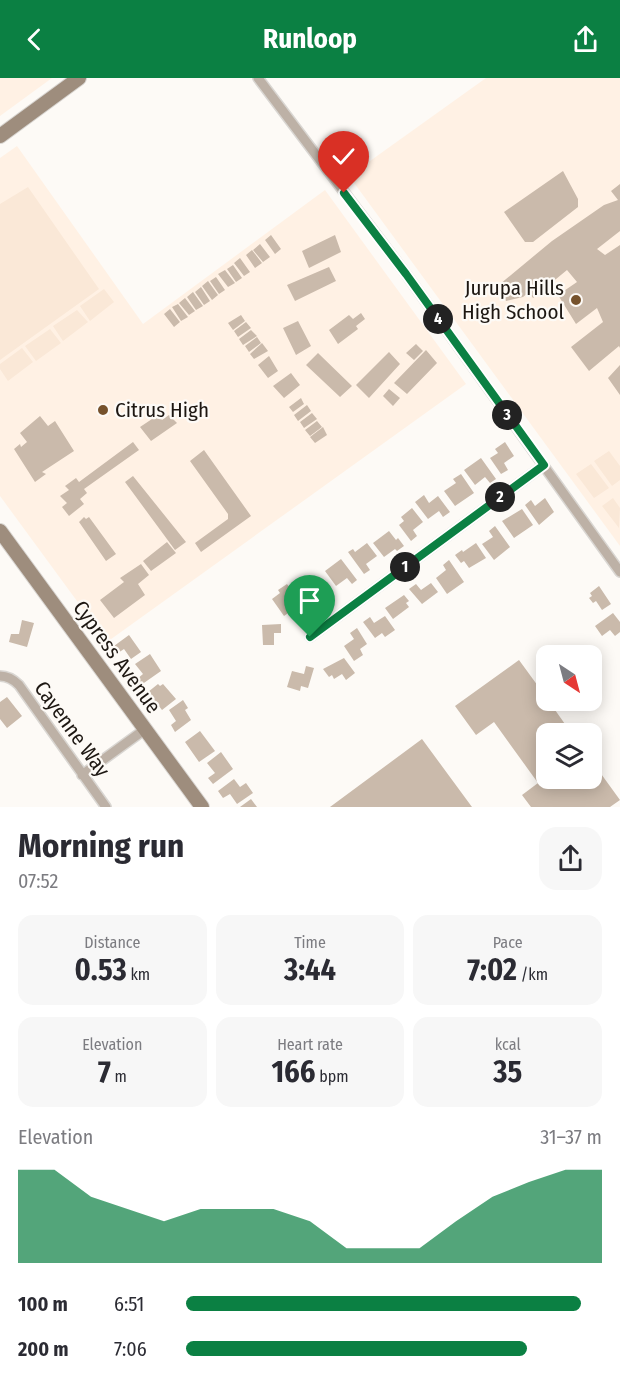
<!DOCTYPE html>
<meta charset="utf-8">
<style>
:root{--surface:#fff;--page:#f7f7f7;--text:#2b2b33;--muted:#7c7c81;--accent:#0b8043}
body{margin:0;font-family:"Fira Sans Condensed",sans-serif;background:var(--page);color:var(--text);height:100vh;display:flex;flex-direction:column;font-size:22px;white-space:nowrap}
*{box-sizing:border-box;margin:0}
p{font-size:20px;color:var(--muted)}
.icon{flex:none;width:33px;height:33px;fill:none;stroke:currentColor;stroke-width:2;stroke-linecap:round;stroke-linejoin:round}
.map{position:relative;height:729px;overflow:hidden}
.panel{display:flex;flex-direction:column;background:var(--surface);flex:1}
.panel>*{flex:none}
.needle{width:39px;rotate:144deg}
.controls{position:absolute;left:536px;top:567px;display:grid;gap:12px}
.controls a{display:grid;place-items:center;width:66px;height:66px;border-radius:12px;background:var(--surface);box-shadow:0 3px 15px #0003;font-size:30px}
.pin{position:absolute;display:grid;place-items:center;width:51px;height:51px;color:#fff;margin:-62px -26px;border-radius:50% 50% 50% 0;rotate:-45deg;box-shadow:0 0 6px #0007}
.pin .icon{rotate:45deg}
.km{position:absolute;width:30px;height:30px;margin:-15px;border-radius:50%;background:#222;color:#fff;font-size:16px;line-height:30px;text-align:center}
.round{display:grid;place-items:center;flex:none;width:63px;height:63px;border-radius:18px;background:var(--page)}
.headline{display:flex;align-items:center;justify-content:space-between;height:102px;padding:0 18px}
h1{font-size:33px;font-weight:700;line-height:45px}
.figures{display:grid;grid-template-columns:repeat(3,1fr);gap:9px;height:102px;padding:6px 18px}
.figures div{display:grid;align-content:center;border-radius:15px;background:var(--page);text-align:center}
.figures b{font-size:30px;font-weight:700}
.figures small{font-size:16px;font-weight:400}
.figures p{font-size:16px}
.chart{height:168px;padding:12px 18px}
.chart p{display:flex;justify-content:space-between}
.chart svg{width:100%;height:108px;margin-top:6px;fill:var(--accent);opacity:.7}
ul{padding:0 18px;list-style:none;font-size:20px}
li{display:grid;grid-template-columns:96px 72px 1fr;align-items:center;height:45px}
li i{height:15px;border-radius:8px;background:var(--accent)}
header{display:flex;justify-content:space-between;align-items:center;height:78px;padding:0 18px;background:var(--accent);color:#fff;font-size:27px;font-weight:700}
.map>svg:first-child{display:block}
</style>
<header><svg class="icon" aria-label="back" viewBox="0 0 24 24"><path d="M15 5l-7 7 7 7"/></svg>Runloop<svg class="icon" aria-label="share" viewBox="0 0 24 24"><path d="M12 15V3M7 8l5-5 5 5M5 13v7h14v-7"/></svg></header>
<div class="map">
<svg width="620" height="729" viewBox="0 0 620 729">
<rect width="100%" height="100%" fill="#fdfaf6"/>
<path fill="#fff1e4" d="M0,0H52L0,38Z
M486,0H620V468L349,98Z
M17,68L143,246L325,112L466,306L107,564L0,418V80Z"/>
<path fill="#fae8d7" d="M28,109L99,211L0,282V126Z
M104,211L114,224L90,243L80,228Z
M77,232L88,244L63,263L53,248Z
M50,251L61,265L36,283L25,268Z
M22,270L33,284L8,303L0,291V286Z
M609,373L620,388V402L612,408L594,383Z
M591,386L609,410L594,420L576,396Z
M613,420L620,430L619,450L602,428Z"/>
<path fill="#cabaab" d="M563,93L578,121V129L533,164H525L504,134Z
M620,106V153L597,171L605,177L620,167V270L619,268L589,293L571,269L603,244L597,230L576,246L558,217L577,204L567,192L533,220L529,214L523,219L506,223L500,206L552,163L604,127L618,122L611,113Z
M271,157L281,171L275,176L265,162Z
M335,157L341,174L309,190L302,173Z
M260,166L270,179L263,184L253,172Z
M252,172L262,185L255,190L246,177Z
M240,180L250,194L244,198L234,185Z
M233,187L242,200L236,204L227,191Z
M329,189L336,203L295,223L287,207Z
M225,192L235,205L228,209L218,196Z
M216,199L225,212L219,216L210,203Z
M208,203L218,217L212,222L202,208Z
M201,209L210,223L204,227L195,214Z
M193,214L203,228L196,232L187,219Z
M185,220L195,233L189,237L179,225Z
M178,226L188,239L181,243L172,229Z
M170,231L180,244L174,249L164,236Z
M361,235L365,241L356,248L358,251L338,266L329,252L349,237L353,241Z
M241,237L245,243L233,252L228,245Z
M298,243L311,268L296,277L283,250Z
M246,244L251,250L238,259L234,253Z
M251,252L257,258L243,267L239,261Z
M257,259L261,265L249,274L245,268Z
M262,265L268,273L254,281L250,276Z
M416,266L423,273L414,282L406,275Z
M426,272L437,285L407,316L394,305Z
M389,274L400,286L369,320L356,307Z
M318,275L352,308L340,319L306,287Z
M269,278L278,293L268,300L258,287Z
M620,287V317L608,300Z
M291,295L300,307L284,320L273,308Z
M389,311L400,320L393,328L383,318Z
M301,320L304,326L293,334L289,329Z
M307,327L311,333L298,343L294,337Z
M312,335L317,341L304,350L300,344Z
M158,337L162,342L169,337L177,345L151,363L140,349Z
M40,338L48,348L55,343L74,373L42,394L46,396L35,404L14,371L20,366L21,369L27,364L20,355Z
M317,343L322,349L310,358L305,352Z
M323,349L327,357L315,365L310,359Z
M133,364L139,372L84,411L87,415L80,421L84,426L69,438L62,429L67,425L60,418L69,412L65,408L76,400L79,404Z
M505,364L514,378L504,385L508,392L501,396L490,380L498,375L495,371Z
M204,372L251,438L201,474L195,465L228,441V436L190,383Z
M481,380L496,401L490,405L485,399L475,407L464,392Z
M461,396L474,415L455,428L444,413L456,405L453,401Z
M133,398L186,464L175,472L125,404Z
M424,417L429,425L438,418L450,434L443,439L439,433L428,441L415,424Z
M545,420L554,434L539,447L525,427L531,422L535,428Z
M412,430L423,444L413,452L417,458L411,463L399,447L404,443L401,439Z
M522,431L533,447L514,460L502,443Z
M84,439L86,441L89,439L116,476L106,483L79,444Z
M495,448L510,469L494,482L482,466L493,459L489,453Z
M389,453L396,462L398,460L404,468L397,473L395,471L384,479L373,465Z
M167,464L176,475L151,493L143,483Z
M367,465L377,478L366,486L370,492L364,496L348,474L353,471L355,474Z
M476,465L486,480L469,490L464,483L461,485L455,477L462,472L463,474Z
M341,481L357,502L352,506L347,500L336,508L325,493Z
M449,482L464,504L447,516L436,500L446,492L443,487Z
M141,486L149,497L138,506L145,517L114,540L100,522L124,504L120,500Z
M323,503L331,514L312,527L302,514L310,507L313,510Z
M431,505L438,514L422,526L409,511L416,506L421,512Z
M287,506L296,519L286,526L291,533L284,538L272,521L280,515L278,512Z
M599,508L611,526L602,532L596,523L593,525L589,520L592,518L590,515Z
M404,517L409,523L406,525L409,529L393,541L385,530Z
M613,535L620,544V554L615,558L610,552L602,558L595,548Z
M385,538L395,552L385,559L382,555L375,560L363,544L370,539L374,545Z
M22,542L34,545L27,569L9,564L11,556H19Z
M281,546V555H274V567H263L262,547Z
M357,550L367,566L360,571L363,577L354,583L344,568L354,561L350,555Z
M129,557L141,574L131,581L124,571L118,575L114,568Z
M150,576L161,593L141,607L137,601L143,596L135,586Z
M344,580L355,595L346,602L342,596L334,601L332,597L329,599L323,591Z
M519,582L546,619V622H548L572,656H546V700H591V682L620,722L610,729H531L522,717L538,705L494,644L476,657L455,628Z
M306,588L314,590L308,610L301,608L300,613L287,609L292,593L304,596Z
M158,606L160,608L163,606L176,621L162,632L148,614Z
M7,619L22,638L7,650L0,641V624Z
M183,622L188,630L185,632L191,642L175,654L171,647L176,643L169,632Z
M200,653L215,673L199,684L185,664Z
M422,661L472,729H330Z
M221,674L233,691L213,706L208,700L215,695L207,685Z
M234,701L240,709L246,705L253,715L237,726L230,716L223,720L218,713Z
M251,721L257,729H240Z"/>
<g fill="none" stroke-linecap="round" stroke-linejoin="round">
<g stroke="#d9d6d2" stroke-width="12">
<path id="street" d="M258,0L406,196L620,494
M310,559L544,387
M0,598C8,598 13,601 19,607L106,729
M82,697L144,652"/>
</g>
<g stroke="#d9d6d2" stroke-width="16">
<path id="secondary" d="M0,58L79,0
M0,453L202,729"/>
</g>
<use href="#street" stroke="#bdb1a6" stroke-width="9"/>
<use href="#secondary" stroke="#9e8d7d" stroke-width="14"/>
</g>
<g fill="none" stroke-linecap="round" stroke-linejoin="round">
<g stroke="#fff" stroke-width="12">
<path id="route" d="M310,559L544,387L406,196L344,115"/>
</g>
<use href="#route" stroke="#0b8043" stroke-width="8"/>
</g>
<g fill="#76522c" stroke="#fdfaf6" stroke-width="2">
<circle cx="576" cy="222" r="6"/>
<circle cx="103" cy="332" r="6"/>
</g>
<g text-anchor="middle" stroke-width="4.5" stroke-linejoin="round" paint-order="stroke">
<g font-size="21" fill="#1d1712" stroke="#fdfaf6" text-anchor="end">
<text x="564" y="217">Jurupa Hills<tspan x="564" dy="24">High School</tspan></text>
<text x="115" y="339" text-anchor="start">Citrus High</text>
</g>
<g font-size="21" fill="#1d1712" stroke="#fdfaf6">
<text transform="translate(117 579) rotate(54)" y="7">Cypress Avenue</text>
<text transform="translate(72 651) rotate(54)" y="7">Cayenne Way</text>
</g>
</g>
</svg>
<div class="controls">
<a><svg class="needle" viewBox="-14 -14 28 28"><path d="M0-13l5 13h-10z" fill="#e53935"/><path d="M0 13l5-13h-10z" fill="#7c7c81"/></svg></a>
<a><svg class="icon" aria-label="layers" viewBox="0 0 24 24"><path d="M12 4l9 5-9 5-9-5zM3 14l9 5 9-5"/></svg></a>
</div>
<div class="pin" style="left:310px;top:559px;background:#1e9e55"><svg class="icon" aria-label="arrive" viewBox="0 0 24 24"><path d="M6 21V4h12l-3 4 3 4H6"/></svg></div>
<div class="pin" style="left:344px;top:115px;background:#d93025"><svg class="icon" aria-label="check" viewBox="0 0 24 24"><path d="M5 12l5 5 9-10"/></svg></div>
<b class="km" style="left:405px;top:489px">1</b>
<b class="km" style="left:500px;top:419px">2</b>
<b class="km" style="left:507px;top:337px">3</b>
<b class="km" style="left:438px;top:241px">4</b>
</div>
<section class="panel">
<div class="headline"><div><h1>Morning run</h1><p>07:52</p></div><a class="round"><svg class="icon" aria-label="share" viewBox="0 0 24 24"><path d="M12 15V3M7 8l5-5 5 5M5 13v7h14v-7"/></svg></a></div>
<div class="figures">
<div><p>Distance</p><b>0.53<small> km</small></b></div>
<div><p>Time</p><b>3:44</b></div>
<div><p>Pace</p><b>7:02<small> /km</small></b></div>
</div>
<div class="figures">
<div><p>Elevation</p><b>7<small> m</small></b></div>
<div><p>Heart rate</p><b>166<small> bpm</small></b></div>
<div><p>kcal</p><b>35</b></div>
</div>
<div class="chart"><p><span>Elevation</span>31–37 m</p>
<svg viewBox="0 0 160 44" preserveAspectRatio="none"><path d="M0 44V6L10 6L20 17L30 22L40 27L50 22L60 22L70 22L80 27L90 38L100 38L110 38L120 27L130 17L140 11L150 6L160 6V44z"/></svg>
</div>
<ul>
<li><b>100 m</b>6:51<i style="width:95%"></i></li>
<li><b>200 m</b>7:06<i style="width:82%"></i></li>
</ul>
</section>
